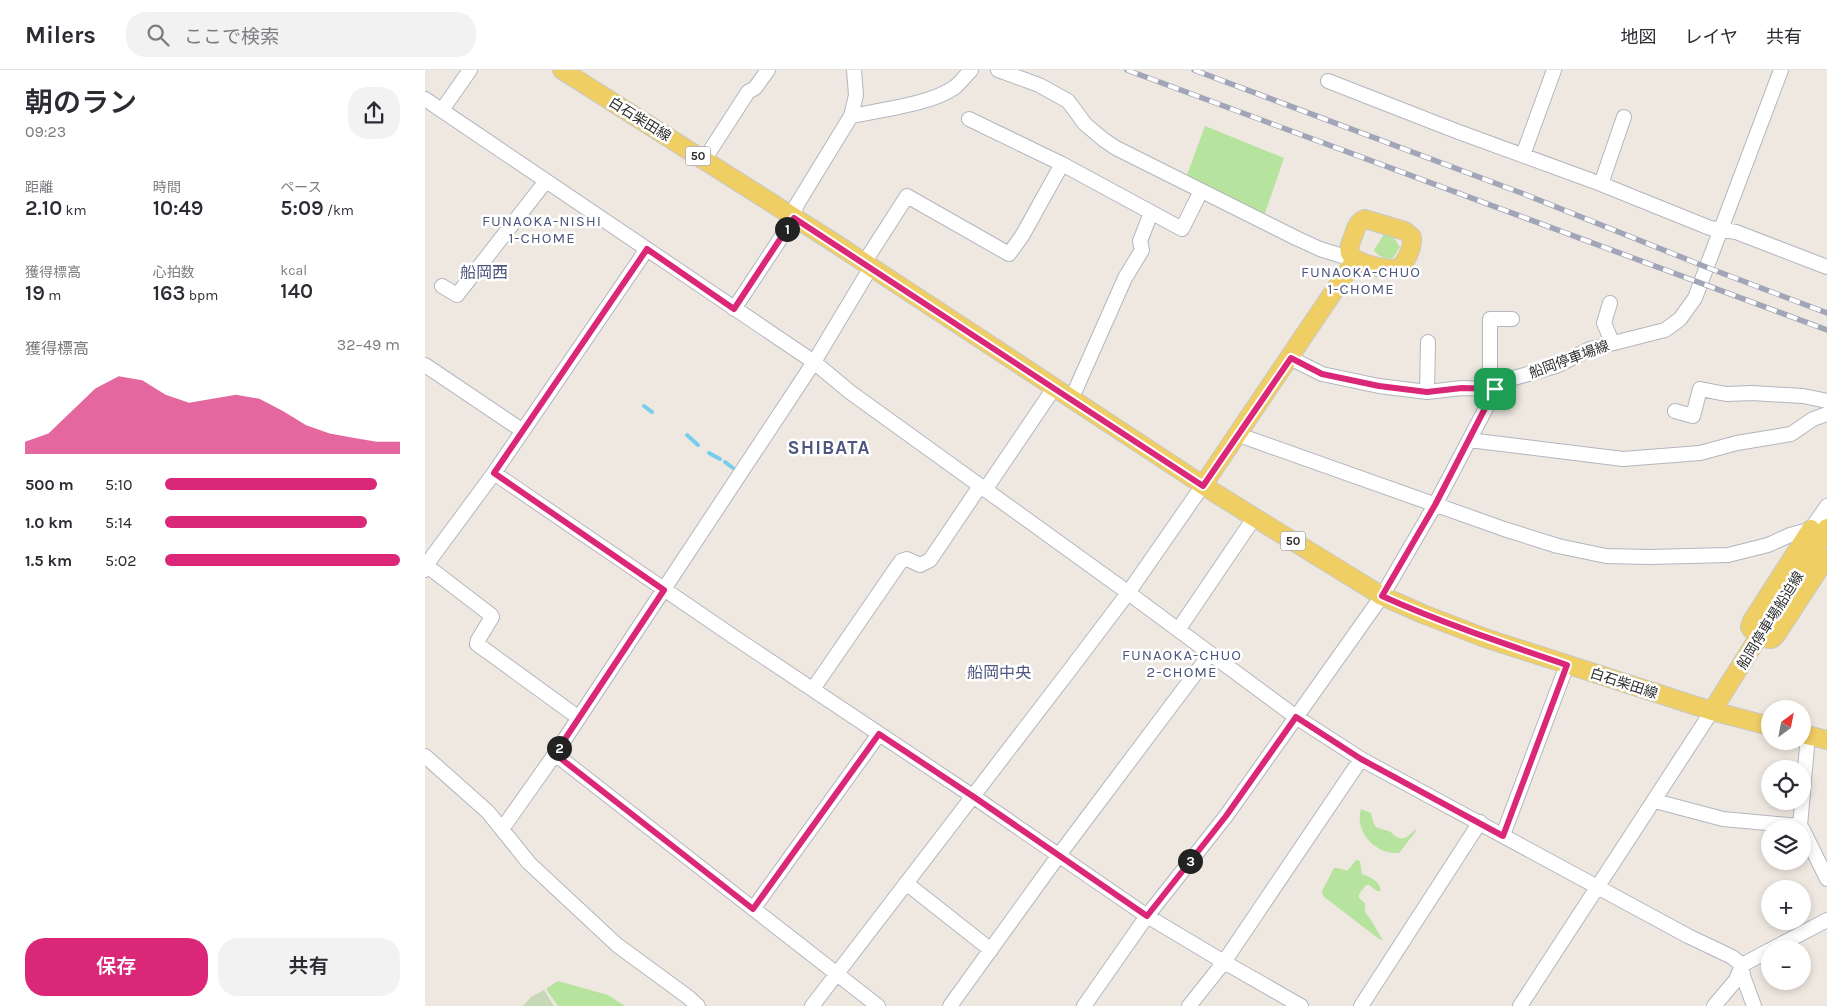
<!DOCTYPE html>
<html lang="ja">
<meta charset="utf-8">
<style>
:root{--surface:#fff;--page:#f2f2f3;--text:#2b2b33;--muted:#7c7c81;--line:#e1e1e2;--accent:#db2777}
body{margin:0;font-family:Karla,"Noto Sans JP",sans-serif;background:var(--page);color:var(--text);height:100vh;display:flex;flex-direction:column;font-size:19px;white-space:nowrap}
*{box-sizing:border-box;margin:0}
p{font-size:16px;color:var(--muted)}
.icon{flex:none;width:28px;height:28px;fill:none;stroke:currentColor;stroke-width:2;stroke-linecap:round;stroke-linejoin:round}
.map{position:relative;flex:1;overflow:hidden}
.panel{display:flex;flex-direction:column;background:var(--surface);width:425px}
.panel>*{flex:none}
.needle{width:32px;rotate:32deg}
.tools{position:absolute;left:1336px;top:630px;display:grid;gap:10px}
.tools a{display:grid;place-items:center;width:50px;height:50px;border-radius:50%;background:var(--surface);box-shadow:0 2px 8px #0003;font-size:25px}
.pin{position:absolute;display:grid;place-items:center;width:42px;height:42px;color:#fff;margin:-21px;border-radius:10px;box-shadow:0 2px 8px #0006}
.km{position:absolute;width:25px;height:25px;margin:-12px;border-radius:50%;background:#222;color:#fff;font-size:14px;line-height:25px;text-align:center}
.round{display:grid;place-items:center;flex:none;width:52px;height:52px;border-radius:20px;background:var(--page)}
.headline{display:flex;align-items:center;justify-content:space-between;height:85px;padding:0 25px}
h1{font-size:28px;font-weight:600;line-height:38px}
.stats{display:grid;grid-template-columns:repeat(3,1fr);gap:8px;height:85px;padding:5px 25px}
.stats div{display:grid;align-content:center}
.stats b{font-size:21px;font-weight:600}
.stats small{font-size:14px;font-weight:400}
.stats p{font-size:14px}
.chart{height:140px;padding:10px 25px}
.chart p{display:flex;justify-content:space-between}
.chart svg{width:100%;height:90px;margin-top:5px;fill:var(--accent);opacity:.7}
.cta{display:flex;gap:10px;margin-top:auto;padding:10px 25px}
.cta a{flex:1;height:58px;border-radius:20px;background:var(--accent);color:#fff;font-size:20px;font-weight:600;line-height:58px;text-align:center}
.cta a+a{background:var(--page);color:var(--text)}
ul{padding:0 25px;list-style:none;font-size:16px}
li{display:grid;grid-template-columns:80px 60px 1fr;align-items:center;height:38px}
li i{height:12px;border-radius:6px;background:var(--accent)}
header{display:flex;align-items:center;gap:30px;box-sizing:border-box;height:70px;padding:0 25px;background:var(--surface);border-bottom:1px solid var(--line)}
header strong{font-size:24px}
nav{display:flex;gap:28px;margin-inline-start:auto;font-size:18px}
.search{width:350px;height:45px;background:var(--page);display:flex;align-items:center;gap:12px;box-sizing:border-box;padding:0 18px;border-radius:20px;color:var(--muted);font-size:19px}
main{display:flex;flex:1;min-height:0}
.map>svg:first-child{display:block}
</style>
<header>
<strong>Milers</strong>
<div class="search"><svg class="icon" aria-label="search" viewBox="0 0 24 24"><circle cx="10" cy="10" r="6"/><path d="M15 15l6 6"/></svg>ここで検索</div>
<nav><a>地図</a><a>レイヤ</a><a>共有</a></nav>
</header>
<main>
<section class="panel">
<div class="headline"><div><h1>朝のラン</h1><p>09:23</p></div><a class="round"><svg class="icon" aria-label="share" viewBox="0 0 24 24"><path d="M12 15V3M7 8l5-5 5 5M5 13v7h14v-7"/></svg></a></div>
<div class="stats">
<div><p>距離</p><b>2.10<small> km</small></b></div>
<div><p>時間</p><b>10:49</b></div>
<div><p>ペース</p><b>5:09<small> /km</small></b></div>
</div>
<div class="stats">
<div><p>獲得標高</p><b>19<small> m</small></b></div>
<div><p>心拍数</p><b>163<small> bpm</small></b></div>
<div><p>kcal</p><b>140</b></div>
</div>
<div class="chart"><p><span>獲得標高</span>32–49 m</p>
<svg viewBox="0 0 160 44" preserveAspectRatio="none"><path d="M0 44V38L10 34L20 23L30 12L40 6L50 8L60 15L70 19L80 17L90 15L100 17L110 23L120 30L130 34L140 36L150 38L160 38V44z"/></svg>
</div>
<ul>
<li><b>500 m</b>5:10<i style="width:90%"></i></li>
<li><b>1.0 km</b>5:14<i style="width:86%"></i></li>
<li><b>1.5 km</b>5:02<i style="width:100%"></i></li>
</ul>
<div class="cta"><a>保存</a><a>共有</a></div>
</section>
<div class="map">
<svg width="1402" height="936" viewBox="0 0 1402 936">
<rect width="100%" height="100%" fill="#eee8e0"/>
<path fill="#b6e39e" d="M780,56L859,88L839,146L762,105Z
M959,164L969,168L975,177L968,188C961,189 953,187 949,180Z
M936,739L946,743C950,759 949,757 964,761C964,761 970,765 970,766C980,772 984,765 991,759V761L974,783C951,785 929,762 936,739Z
M931,790L935,791L937,804C945,807 955,811 956,821H952L944,815H941L934,824V828L940,833V842C948,851 951,860 958,870L954,869L898,826L897,821L909,798C925,798 918,807 931,790Z
M133,911L183,925L200,936H133L121,919Z"/>
<path fill="#c7d8b7" d="M119,920L129,936H98L106,927Z"/>
<g fill="none" stroke-linecap="round" stroke-linejoin="round">
<path stroke="#75ceed" stroke-width="4" d="M219,336L227,342
M262,365L273,375
M284,383L295,389
M300,392L308,398"/>
<g stroke="#b3b6c0" stroke-width="16">
<path id="minor" d="M573,0L614,15L643,31L660,54L679,70L691,78L871,168L895,179L930,190
M903,11L1031,61L1176,114L1285,158L1311,162L1402,197
M0,29L389,292L425,322L694,516L871,647L936,689L1263,866L1307,887L1317,895L1318,906L1329,936
M17,40L45,0
M426,46C455,40 507,34 530,17C536,12 541,5 546,0
M544,49L637,94L757,159L776,121
M1098,85L1129,0
M279,90L323,22L330,18L343,0
M1176,114L1199,47
M439,193L482,126L584,184L597,166L637,94
M17,216L32,225L121,111
M1185,233L1179,253L1187,272
M309,239L369,148L371,136L426,46L431,25L429,0
M865,288L897,304L954,316L1002,322L1037,318L1071,319
M0,295L98,361
M1071,319L1065,310V249H1087
M1002,322L1003,272
M646,330L700,208L717,180L715,171L726,143
M1250,341L1268,346L1275,319L1301,324L1327,323L1378,326L1402,331
M814,365L1079,459L1133,476L1181,486L1224,487L1303,485L1343,475L1365,465L1391,458
M1044,370L1198,389L1275,383L1312,373L1366,364L1388,349L1402,344
M69,403L309,567L549,727L722,846L799,892L876,936
M560,420L629,318
M1386,459L1402,436
M2,496L66,545L67,547L53,570L52,574L154,648
M0,500L7,487L69,403L222,179
M753,560L829,448
M388,619L476,491L482,489L495,495L505,490L555,416
M130,684L453,936
M0,686L63,742L104,793L192,875L263,927L273,936
M1230,731L1298,749L1375,756
M77,759L130,684L389,292L446,197
M1377,759L1375,756L1383,665
M1378,760L1402,809
M1078,765L1142,595
M481,813L566,880
M328,839L454,664
M1347,879L1402,850
M387,936L644,601L703,523L778,415
M525,936L634,785L785,584
M659,936L722,846L801,746L957,526L1010,435L1071,319L1089,308L1131,296L1165,279L1240,260L1255,249L1270,228L1356,0
M764,936L799,892L936,689
M936,936L1055,752
M1095,936L1287,641
M1289,936L1311,910L1317,895L1345,880"/>
</g>
<g stroke="#c8c8c8" stroke-width="20">
<path id="major" d="M137,0L408,172L790,423L957,526L998,544L1060,568L1287,641L1345,656
M940,149L980,161L987,167C988,178 982,189 975,198C965,201 929,194 925,183C923,178 927,169 929,164C931,157 933,152 940,149Z
M778,415L930,190
M1386,459L1327,551L1325,557L1326,559L1344,569H1347L1351,565L1402,487
M1287,641L1402,458
M1378,664L1402,670"/>
</g>
<use href="#minor" stroke="#fff" stroke-width="14"/>
<use href="#major" stroke="#efce64" stroke-width="18"/>
<g stroke="#a2a5b7" stroke-width="5.5">
<path id="rail" d="M702,0L1402,260
M769,0L1099,124L1281,197L1402,243"/>
</g>
<use href="#rail" stroke="#fff" stroke-width="4" stroke-dasharray="11" stroke-linecap="butt"/>
</g>
<g fill="none" stroke-linecap="round" stroke-linejoin="round">
<g stroke="#fff" stroke-width="10">
<path id="route" d="M369,148L778,416L866,288L897,304L954,316L1002,322L1037,318L1070,319L1010,435L957,526C1017,553 1080,574 1142,595L1078,766L936,689L871,647L801,746L722,846L549,727L454,664L328,839L130,684L239,520L69,403L222,179L309,239Z"/>
</g>
<use href="#route" stroke="#db2777" stroke-width="6"/>
</g>
<g text-anchor="middle" stroke-width="5" stroke-linejoin="round" paint-order="stroke">
<g fill="#fff" stroke="#6c6c6c" stroke-width="1">
<rect x="260.5" y="76.5" width="25" height="19" rx="4"/>
<rect x="855.5" y="461.5" width="25" height="19" rx="4"/>
</g>
<g font-size="12" font-weight="bold" fill="#2d2d2d">
<text x="273" y="90">50</text>
<text x="868" y="475">50</text>
</g>
<g font-size="14" fill="#2d2d2d" stroke="#fff">
<text transform="translate(215 49) rotate(32)" y="5">白石柴田線</text>
<text transform="translate(1144 289) rotate(-20)" y="5">船岡停車場線</text>
<text transform="translate(1345 550) rotate(-58)" y="5">船岡停車場船迫線</text>
<text transform="translate(1199 613) rotate(18)" y="5">白石柴田線</text>
</g>
<g font-size="15" letter-spacing="1" fill="#4d567e" stroke="#fff">
<text x="117" y="156">FUNAOKA-NISHI<tspan x="117" dy="17">1-CHOME</tspan></text>
<text x="936" y="207">FUNAOKA-CHUO<tspan x="936" dy="17">1-CHOME</tspan></text>
<text x="757" y="590">FUNAOKA-CHUO<tspan x="757" dy="17">2-CHOME</tspan></text>
</g>
<g font-size="16" fill="#4d567e" stroke="#fff">
<text x="59" y="208">船岡西</text>
<text x="574" y="608">船岡中央</text>
</g>
<g font-size="19" font-weight="bold" letter-spacing="1" fill="#4d567e" stroke="#fff">
<text x="404" y="384">SHIBATA</text>
</g>
</g>
</svg>
<div class="tools">
<a><svg class="needle" viewBox="-14 -14 28 28"><path d="M0-13l5 13h-10z" fill="#e53935"/><path d="M0 13l5-13h-10z" fill="#7c7c81"/></svg></a>
<a><svg class="icon" aria-label="locate" viewBox="0 0 24 24"><circle cx="12" cy="12" r="6"/><path d="M12 2v4M12 18v4M2 12h4M18 12h4"/></svg></a>
<a><svg class="icon" aria-label="layers" viewBox="0 0 24 24"><path d="M12 4l9 5-9 5-9-5zM3 14l9 5 9-5"/></svg></a>
<a>+</a>
<a>−</a>
</div>
<div class="pin" style="left:1070px;top:319px;background:#1e9e55"><svg class="icon" aria-label="arrive" viewBox="0 0 24 24"><path d="M6 21V4h12l-3 4 3 4H6"/></svg></div>
<b class="km" style="left:362px;top:159px">1</b>
<b class="km" style="left:134px;top:678px">2</b>
<b class="km" style="left:765px;top:791px">3</b>
</div>
</main>
